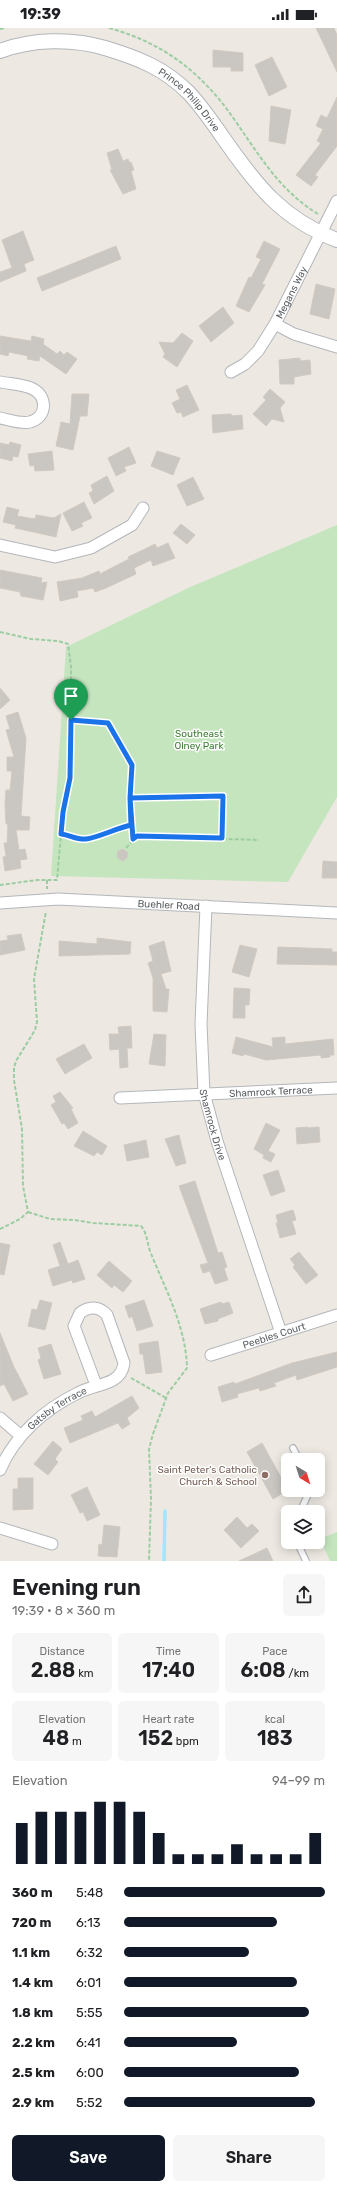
<!DOCTYPE html>
<meta charset="utf-8">
<style>
:root{--surface:#fff;--page:#f6f6f6;--text:#202124;--muted:#757577;--accent:#111827}
body{margin:0;font-family:Rubik,sans-serif;background:var(--page);color:var(--text);height:100vh;display:flex;flex-direction:column;font-size:15px;white-space:nowrap}
*{box-sizing:border-box;margin:0}
p{font-size:13px;color:var(--muted)}
.icon{flex:none;width:22px;height:22px;fill:none;stroke:currentColor;stroke-width:2;stroke-linecap:round;stroke-linejoin:round}
.map{position:relative;height:1533px;overflow:hidden}
.details{display:flex;flex-direction:column;background:var(--surface);flex:1}
.details>*{flex:none}
.needle{width:26px;rotate:142deg}
.fabs{position:absolute;left:281px;top:1425px;display:grid;gap:8px}
.fabs a{display:grid;place-items:center;width:44px;height:44px;border-radius:6px;background:var(--surface);box-shadow:0 2px 10px #0003;font-size:20px}
.pin{position:absolute;display:grid;place-items:center;width:34px;height:34px;color:#fff;margin:-41px -17px;border-radius:50% 50% 50% 0;rotate:-45deg;box-shadow:0 0 4px #0007}
.pin .icon{rotate:45deg}
.round{display:grid;place-items:center;flex:none;width:42px;height:42px;border-radius:6px;background:var(--page)}
.summary{display:flex;align-items:center;justify-content:space-between;height:68px;padding:0 12px}
h1{font-size:22px;font-weight:600;line-height:30px}
.stats{display:grid;grid-template-columns:repeat(3,1fr);gap:6px;height:68px;padding:4px 12px}
.stats div{display:grid;align-content:center;border-radius:6px;background:var(--page);text-align:center}
.stats b{font-size:20px;font-weight:600}
.stats small{font-size:11px;font-weight:400}
.stats p{font-size:11px}
.chart{height:112px;padding:8px 12px}
.chart p{display:flex;justify-content:space-between}
.chart svg{width:100%;height:72px;margin-top:4px;stroke:var(--accent);stroke-width:6}
.cta{display:flex;gap:8px;margin-top:auto;padding:8px 12px}
.cta a{flex:1;height:46px;border-radius:6px;background:var(--accent);color:#fff;font-size:16px;font-weight:600;line-height:46px;text-align:center}
.cta a+a{background:var(--page);color:var(--text)}
ul{padding:0 12px;list-style:none;font-size:13px}
li{display:grid;grid-template-columns:64px 48px 1fr;align-items:center;height:30px}
li i{height:10px;border-radius:5px;background:var(--accent)}
.status{display:flex;justify-content:space-between;align-items:center;height:28px;padding:0 20px;background:var(--surface);direction:ltr}
.status svg{height:11px;fill:currentColor}
.map>svg:first-child{display:block}
</style>
<div class="status"><b>19:39</b><svg viewBox="0 0 49 12"><path d="M0 12V9h3v3zM5 12V6h3v6zM10 12V3h3v9zM15 12V0h3v12zM26 1h20v11H26zM47 4h2v5h-2z"/></svg></div>
<div class="map">
<svg width="337" height="1533" viewBox="0 0 337 1533">
<rect width="100%" height="100%" fill="#ede9e2"/>
<path fill="#c5e5bf" d="M337,497V769L288,854L51,848L66,619L188,560Z
M337,1504V1533H330L320,1511Z"/>
<g fill="none" stroke-linecap="round" stroke-linejoin="round">
<path stroke="#a2e5fe" stroke-width="3.5" d="M164,1533L165,1483"/>
</g>
<path fill="#cac6c1" stroke="#d2cac1" d="M316,0H334L337,7V44Z
M213,22L243,25V43H231V39H213Z
M272,29L287,59L269,68L255,37Z
M337,69V118L315,147L318,149L311,158L296,147L321,115L317,113L323,101L316,98L321,87L327,90Z
M271,78L291,82L285,116L269,113Z
M118,121L123,133L128,131L129,134H131L134,142L131,143L136,161L123,166L110,142H112L107,125Z
M23,203L34,232L24,236L26,243L0,254V244L12,240L2,212Z
M264,213L280,221L262,256L265,257L249,284L236,278L249,249L251,250L261,231L256,229Z
M116,218L121,231L42,263L37,250Z
M316,256L335,261L329,291L310,286Z
M223,279L234,295L211,314L199,298Z
M182,305L193,313L177,339L163,329L165,326L159,314L173,315Z
M0,308L31,313L32,308L44,311L43,316L57,326L60,323L64,327L67,324L77,331L66,346L40,328L39,333L27,331L28,328L9,324L8,328L0,326Z
M300,330V333L310,332L311,346L294,349V356H280L279,332Z
M187,357L199,382L183,389L181,384L177,385L172,375L180,371L176,362Z
M270,361L285,374L280,380L284,394L272,391L266,398L253,386L266,372L263,369Z
M72,366H89L87,388H80L73,422L56,418L61,394L70,396Z
M231,386L232,388L242,387L243,401L213,405L212,387Z
M10,414L21,417L18,429L13,428L12,433L0,430V415L9,417Z
M129,419L136,435L124,439L126,443L116,448L108,430Z
M52,423L54,442L35,443L34,437L30,438L28,426Z
M157,423L180,430L173,447L151,438Z
M107,448L114,463L94,476L89,465L93,463L91,457Z
M193,449L204,471L187,478L177,457Z
M84,474L92,490L81,495L83,498L72,503L63,485Z
M7,479L19,482L17,488L35,491L36,487L54,490L61,486L56,509L15,500L16,497L3,494Z
M181,496L195,507L187,516L173,505Z
M168,515L175,530L153,538L151,532L134,540L136,546L106,560L95,564L93,560L77,563L78,569L60,573L57,554L82,550L99,543L100,546L129,531L128,529L145,521L155,516L157,520Z
M0,542L42,550L41,555L47,554L43,572L21,568L20,564L0,560Z
M0,660L10,672L0,681Z
M18,684L26,710L21,788L30,789L29,802H16L19,822L25,821L27,831L20,832L21,840L5,843L3,829L6,828L4,815H7L8,796H6L5,776L6,762H10L12,743H7V729H14L6,702L10,701L6,688Z
M123,821L128,825L127,830L122,833L117,829L118,823Z
M323,833L337,834V850H322Z
M21,906L25,922L0,927V913L8,912L7,908Z
M97,910L131,914L130,926L59,928V913L97,916Z
M164,913L171,943L161,946L166,961H169L167,984L153,983V950L148,935L153,933L149,918Z
M240,917L257,921L249,949L232,944Z
M278,919L332,921V924H337V937L277,936Z
M234,960L250,961L249,977H245V990H233Z
M131,998L132,1020H127L128,1039L120,1040L119,1021L110,1022L109,1006H119L118,999Z
M154,1006L166,1007L165,1038L149,1036Z
M236,1009L273,1019L272,1010L285,1009V1016L333,1011L334,1027H330V1029L321,1030V1027L266,1032L244,1026L243,1028L232,1025Z
M84,1016L92,1030L65,1046L56,1031Z
M60,1064L73,1080L71,1081L78,1095L68,1101L64,1095L62,1096L51,1077L56,1074L53,1068Z
M266,1095L280,1102L268,1123L275,1126L271,1134L263,1130L264,1127L254,1121Z
M308,1099V1100L319,1099L320,1114L297,1116L296,1100Z
M83,1103L107,1118L102,1127L97,1124L94,1128L74,1118Z
M179,1107L186,1135L176,1138L165,1111Z
M146,1112L149,1129L127,1133L124,1117Z
M278,1142L285,1163L271,1168L263,1147Z
M195,1153L218,1225L222,1224L227,1239L224,1240L228,1252L215,1256L210,1243L203,1245L200,1237L208,1235L179,1158Z
M293,1182L296,1192L292,1193L296,1206L280,1210L276,1195H278L276,1187Z
M60,1214L68,1236L78,1232L85,1251L73,1255L72,1252L53,1258L48,1242L60,1238L53,1217Z
M0,1215L10,1217L4,1247L0,1246Z
M299,1224L318,1247L306,1256L293,1239L295,1237L290,1231Z
M109,1233L132,1253L123,1264L114,1257L112,1260L97,1247Z
M40,1272L52,1275L45,1302L28,1298L32,1281L37,1282Z
M144,1272L153,1298L137,1303L132,1288L129,1290L125,1278Z
M221,1274L222,1276L229,1274L233,1285L218,1291V1293L205,1296L200,1281Z
M0,1305L14,1339L28,1366L13,1373L4,1356L0,1358Z
M158,1313L162,1344L146,1346L143,1326H140L139,1316Z
M51,1316L61,1346L44,1351L38,1332L41,1330L38,1320Z
M337,1324V1339L297,1352L296,1347L274,1355L276,1358L260,1363L259,1360L237,1366L238,1369L222,1374L218,1359L234,1354L235,1356L292,1335Z
M132,1368L139,1380L127,1390L130,1396L122,1401L118,1395L70,1415L64,1400L83,1392L81,1388L92,1383L95,1389Z
M53,1413L62,1421L55,1431L58,1434L48,1447L34,1436Z
M262,1415L288,1462L273,1471L247,1424Z
M18,1450H33V1481L13,1482V1461H18Z
M87,1459L100,1487L87,1493L83,1484L80,1485L71,1467Z
M237,1489L247,1500L252,1496L259,1503L241,1520L224,1502Z
M104,1497L120,1499L117,1529L98,1528L99,1516L102,1517Z
M267,1520L273,1533H239Z"/>
<g fill="none" stroke-linecap="round" stroke-linejoin="round">
<g stroke="#b3b6ba" stroke-width="8">
<path id="service" d="M293,1420L299,1432
M300,1484L310,1462
M297,1514L306,1533"/>
</g>
<g stroke="#b3b6ba" stroke-width="13">
<g id="minor">
<path d="M275,296L294,306L337,319"/>
<path id="s1" d="M231,344L245,336L258,323L275,296L337,173"/>
<path d="M0,354C10,356 24,356 33,361C48,369 47,389 30,394C20,396 10,392 0,390"/>
<path d="M0,517L55,529L91,520L132,497L143,480"/>
<path id="s2" d="M0,875L58,871L337,885"/>
<path id="s3" d="M206,878L201,996L204,1065L217,1113L281,1305"/>
<path id="s4" d="M120,1070L337,1060"/>
<path id="s5" d="M211,1327L337,1287"/>
<path d="M0,1390L21,1408"/>
<path id="s6" d="M0,1442C15,1407 45,1381 78,1365C89,1359 102,1358 113,1352C120,1348 123,1343 124,1335L107,1287C99,1278 89,1278 80,1285L74,1298L96,1357"/>
<path d="M0,1500L52,1516"/>
</g>
</g>
<g stroke="#b3b6ba" stroke-width="16">
<g id="tertiary">
<path id="s7" d="M0,23C32,11 72,10 105,20C138,30 164,40 189,65C202,79 213,95 224,111C256,157 282,191 337,212"/>
</g>
</g>
<path stroke="#9ccda2" stroke-width="2" stroke-dasharray="4 2" stroke-linecap="butt" d="M109,0C164,15 202,45 234,91C259,127 280,163 318,186
M0,1L5,0
M0,604L31,611L58,613L68,616L71,639V739L63,784L57,852H37L0,857
M71,692L108,695L132,737L130,770L133,811
M130,770L223,768L222,810
M62,806C71,807 77,812 86,811C97,810 117,800 131,797
M126,820L137,808L259,812
M47,852V861
M28,1184L50,1191L75,1192L93,1195L141,1198C147,1205 147,1214 150,1223C165,1261 186,1298 187,1340L168,1365L153,1406L149,1421L151,1471L149,1533
M0,1201L20,1191L28,1184L23,1158L22,1101L14,1052V1040L16,1033L35,1002L37,994L34,951L46,883
M131,1350L166,1370"/>
<use href="#service" stroke="#fff" stroke-width="5.5"/>
<use href="#minor" stroke="#fff" stroke-width="11"/>
<use href="#tertiary" stroke="#fff" stroke-width="14"/>
</g>
<g fill="none" stroke-linecap="round" stroke-linejoin="round">
<g stroke="#fff" stroke-width="8">
<path id="route" d="M71,692L70,750L63,784L61,806C70,807 77,812 86,811C97,810 117,800 131,797L130,770L223,768L222,810L137,808L133,811L130,770L132,737L108,695L71,692"/>
</g>
<use href="#route" stroke="#1a73e8" stroke-width="5"/>
</g>
<circle fill="#8d6e63" stroke="#fff" stroke-width="1.5" cx="265" cy="1447" r="4"/>
<g text-anchor="middle" stroke-width="3" stroke-linejoin="round" paint-order="stroke">
<g font-size="10" fill="#5b6063" stroke="#fff">
<text dy="4" stroke="none"><textPath href="#s7" startOffset="208">Prince Philip Drive</textPath></text>
<text dy="4" stroke="none"><textPath href="#s1" startOffset="102">Megans Way</textPath></text>
<text dy="4" stroke="none"><textPath href="#s2" startOffset="169">Buehler Road</textPath></text>
<text dy="4" stroke="none"><textPath href="#s4" startOffset="151">Shamrock Terrace</textPath></text>
<text dy="4" stroke="none"><textPath href="#s3" startOffset="220">Shamrock Drive</textPath></text>
<text dy="4" stroke="none"><textPath href="#s5" startOffset="66">Peebles Court</textPath></text>
<text dy="4" stroke="none"><textPath href="#s6" startOffset="86">Gatsby Terrace</textPath></text>
</g>
<g font-size="10" fill="#3e8034" stroke="#fff">
<text x="199" y="709">Southeast<tspan x="199" dy="12">Olney Park</tspan></text>
</g>
<g font-size="10" fill="#785e54" stroke="#fff" text-anchor="end">
<text x="257" y="1445">Saint Peter's Catholic<tspan x="257" dy="12">Church &amp; School</tspan></text>
</g>
</g>
</svg>
<div class="fabs">
<a><svg class="needle" viewBox="-14 -14 28 28"><path d="M0-13l5 13h-10z" fill="#e53935"/><path d="M0 13l5-13h-10z" fill="#757577"/></svg></a>
<a><svg class="icon" aria-label="layers" viewBox="0 0 24 24"><path d="M12 4l9 5-9 5-9-5zM3 14l9 5 9-5"/></svg></a>
</div>
<div class="pin" style="left:71px;top:692px;background:#1e9e55"><svg class="icon" aria-label="arrive" viewBox="0 0 24 24"><path d="M6 21V4h12l-3 4 3 4H6"/></svg></div>
</div>
<section class="details">
<div class="summary"><div><h1>Evening run</h1><p>19:39 · 8 × 360 m</p></div><a class="round"><svg class="icon" aria-label="share" viewBox="0 0 24 24"><path d="M12 15V3M7 8l5-5 5 5M5 13v7h14v-7"/></svg></a></div>
<div class="stats">
<div><p>Distance</p><b>2.88<small> km</small></b></div>
<div><p>Time</p><b>17:40</b></div>
<div><p>Pace</p><b>6:08<small> /km</small></b></div>
</div>
<div class="stats">
<div><p>Elevation</p><b>48<small> m</small></b></div>
<div><p>Heart rate</p><b>152<small> bpm</small></b></div>
<div><p>kcal</p><b>183</b></div>
</div>
<div class="chart"><p><span>Elevation</span>94–99 m</p>
<svg viewBox="0 0 160 44" preserveAspectRatio="none"><path d="M5 44V19M15 44V12M25 44V12M35 44V12M45 44V6M55 44V6M65 44V12M75 44V25M85 44V38M95 44V38M105 44V38M115 44V32M125 44V38M135 44V38M145 44V38M155 44V25"/></svg>
</div>
<ul>
<li><b>360 m</b>5:48<i style="width:100%"></i></li>
<li><b>720 m</b>6:13<i style="width:76%"></i></li>
<li><b>1.1 km</b>6:32<i style="width:62%"></i></li>
<li><b>1.4 km</b>6:01<i style="width:86%"></i></li>
<li><b>1.8 km</b>5:55<i style="width:92%"></i></li>
<li><b>2.2 km</b>6:41<i style="width:56%"></i></li>
<li><b>2.5 km</b>6:00<i style="width:87%"></i></li>
<li><b>2.9 km</b>5:52<i style="width:95%"></i></li>
</ul>
<div class="cta"><a>Save</a><a>Share</a></div>
</section>
